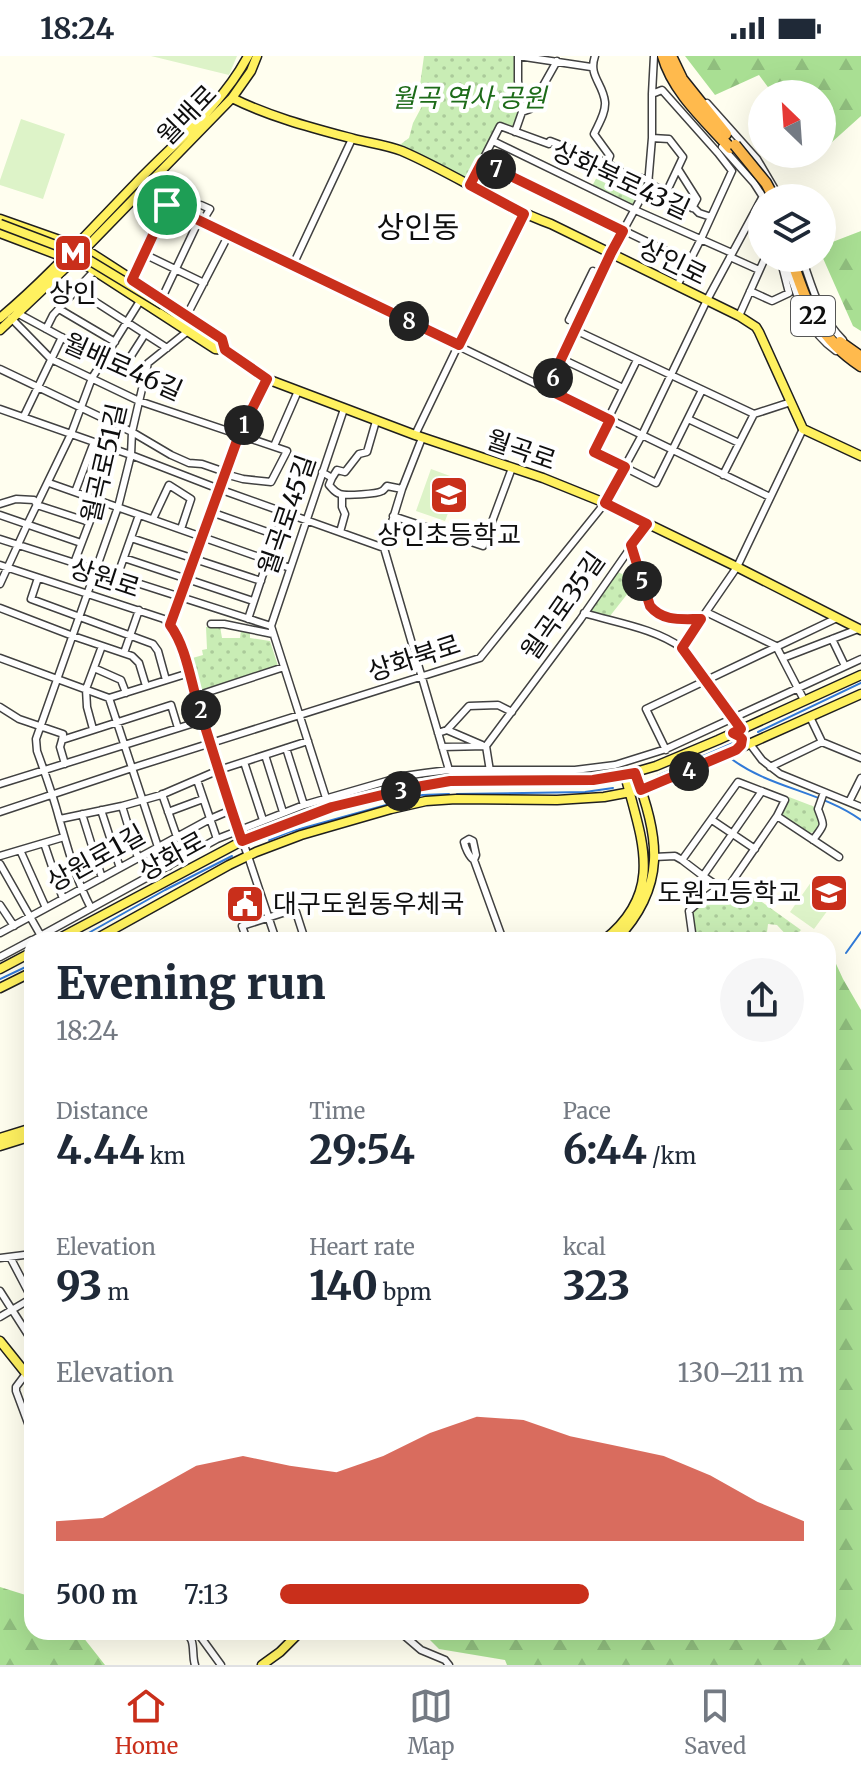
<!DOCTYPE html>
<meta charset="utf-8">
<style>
:root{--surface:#fff;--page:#f6f6f7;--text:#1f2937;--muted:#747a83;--line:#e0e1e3;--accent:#c92f1b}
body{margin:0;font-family:Merriweather,"Noto Sans KR",serif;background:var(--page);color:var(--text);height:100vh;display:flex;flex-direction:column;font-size:30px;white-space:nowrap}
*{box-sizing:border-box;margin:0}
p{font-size:26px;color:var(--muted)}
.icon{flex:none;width:44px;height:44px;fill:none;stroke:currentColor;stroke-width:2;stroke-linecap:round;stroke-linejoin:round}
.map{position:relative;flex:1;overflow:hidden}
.details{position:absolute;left:24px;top:876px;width:812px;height:708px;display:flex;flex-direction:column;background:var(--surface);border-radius:24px;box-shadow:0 8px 32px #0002}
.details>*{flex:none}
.needle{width:52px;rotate:335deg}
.tools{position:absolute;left:748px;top:24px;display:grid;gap:16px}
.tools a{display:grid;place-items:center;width:88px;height:88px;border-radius:50%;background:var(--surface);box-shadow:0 8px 32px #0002;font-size:40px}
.pin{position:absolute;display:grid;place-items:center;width:68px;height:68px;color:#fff;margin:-34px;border:4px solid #fff;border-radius:50%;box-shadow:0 2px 8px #0007}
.km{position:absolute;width:40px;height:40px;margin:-20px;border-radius:50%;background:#222;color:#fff;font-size:22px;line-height:40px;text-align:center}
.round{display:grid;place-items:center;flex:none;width:84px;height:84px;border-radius:42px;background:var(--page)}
.head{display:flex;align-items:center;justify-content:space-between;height:136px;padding:0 32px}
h1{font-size:44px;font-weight:800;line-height:60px}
.figures{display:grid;grid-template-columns:repeat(3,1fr);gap:12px;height:136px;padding:8px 32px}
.figures div{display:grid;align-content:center}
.figures b{font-size:40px;font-weight:800}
.figures small{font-size:22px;font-weight:400}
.figures p{font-size:22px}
.chart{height:224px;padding:16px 32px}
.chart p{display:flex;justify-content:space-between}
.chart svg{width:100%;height:144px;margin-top:8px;fill:var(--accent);opacity:.7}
ul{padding:0 32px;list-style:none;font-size:26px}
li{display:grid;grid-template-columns:128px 96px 1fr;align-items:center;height:60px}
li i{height:20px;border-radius:10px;background:var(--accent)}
.status{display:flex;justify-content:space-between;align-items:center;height:56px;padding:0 40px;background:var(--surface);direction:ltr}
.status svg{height:22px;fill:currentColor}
.tabs{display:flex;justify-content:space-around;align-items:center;height:112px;border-top:2px solid var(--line);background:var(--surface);font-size:22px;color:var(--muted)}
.tabs a{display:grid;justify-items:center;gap:4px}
.tabs .on{color:var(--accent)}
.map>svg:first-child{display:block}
</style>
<div class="status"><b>18:24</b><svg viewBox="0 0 49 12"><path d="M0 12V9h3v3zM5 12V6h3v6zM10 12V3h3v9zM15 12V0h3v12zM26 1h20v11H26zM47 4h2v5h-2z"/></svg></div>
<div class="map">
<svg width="861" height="1609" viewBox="0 0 861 1609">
<defs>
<pattern id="green-dots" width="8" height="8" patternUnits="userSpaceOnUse" patternTransform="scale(2)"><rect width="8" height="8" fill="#c9edb5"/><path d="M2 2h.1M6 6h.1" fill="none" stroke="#abca9a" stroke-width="1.8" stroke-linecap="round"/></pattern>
<pattern id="forest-firs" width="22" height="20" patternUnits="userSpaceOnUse" patternTransform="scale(2)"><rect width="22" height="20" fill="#a9df93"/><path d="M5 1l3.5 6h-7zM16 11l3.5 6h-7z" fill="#90be7e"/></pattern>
</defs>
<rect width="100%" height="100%" fill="#fffeef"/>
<path fill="url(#green-dots)" d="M424,0H518L522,56L515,76L500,70L470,129L397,91L409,82L413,67L428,39L420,29Z
M605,106L627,119L649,124L635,154L591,132Z
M614,514L628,521L632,532L610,560L590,555Z
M220,570L222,582H240L241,574L250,575V582L270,585L278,610L200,636L189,603L203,599L202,594L207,593L206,571Z
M789,741L815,751L820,769L815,776L809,777L782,759Z
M737,828L801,874L791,884L777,869L768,868L766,884H696L693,857C704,846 723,834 737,828Z"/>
<path fill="url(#forest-firs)" d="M685,0H861V60L822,95V38H773L759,19L715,39Z
M861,175V275L853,270L822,200V190Z
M828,894L831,897L843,923L861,954V1609H507L505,1604L439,1593L422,1576H828Z
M0,1531L32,1541V1576H79L105,1609H0Z"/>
<path fill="#ddf3c8" d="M151,0H237L229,19Z
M21,63L65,78L43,143L0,129V124Z
M431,413L461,424L445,465L416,455Z
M814,822L839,839L814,873L790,856Z"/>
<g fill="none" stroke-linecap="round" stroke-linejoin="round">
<path stroke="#317ad7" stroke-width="2" d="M758,676L861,627
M729,701C768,732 821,735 861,764
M657,720L740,684
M457,738L585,736L613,732
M269,784L289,776L422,739L449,738
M76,884L165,834L232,800
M846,897L861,876
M0,923L32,908"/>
<g stroke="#414141" stroke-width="9">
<path id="minor" d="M518,0L591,11
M595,0C588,20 603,27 605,46C606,57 598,69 594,78L610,100L607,107
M652,38L662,34L718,97L732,115L701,183L677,230
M707,47L757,103L780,142
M522,56L530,53L557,5
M515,76L522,56L518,25V0
M652,82L669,83L683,101L667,135
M493,85L635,154L732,197
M722,91L754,127L763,141
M482,106L689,206
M678,113L697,143L692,152
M649,128L686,144L699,157L711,161
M470,129L500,70L549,88L550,85L607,107L627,119L649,124
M143,133L167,149L770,441
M201,149L210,153L202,166
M144,198L204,227
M730,201L759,214
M785,202C796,236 804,273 836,295
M802,202C813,233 819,260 843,284
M293,209L352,83
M132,224L167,149
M77,234L167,292
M750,235L772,245L789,237L780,202
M162,242L199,164
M59,253L115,286
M17,257L122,314L145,278
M187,259L229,178
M739,260L765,202
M11,262L51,303L139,345L287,395L271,426L243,423L225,418
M569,264L593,215
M46,273L53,259L94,215
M575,274L754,358L791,346
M562,303L623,332
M0,313L132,376L171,399L189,407L202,408L225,416
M547,333L611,197L648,129L652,82V38L654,0
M0,353L131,399L219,433L384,492
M24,360L62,281
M608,363L637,304
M688,363L739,387
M610,364L594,396L656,427L702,334
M415,379L481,242L524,158
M422,382L402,433L384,492L449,714
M274,390L298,335
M322,416L332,422L329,429C333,433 334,436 340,438C346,440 377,438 382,435C384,434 385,432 387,430L402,433
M723,419L754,358
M332,422L337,414L345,416L359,398L367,396L376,365
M49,427L290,512
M75,436L94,386
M0,448L16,443L34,444L37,449L89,466
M211,456L276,479
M0,459L81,487
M393,460L483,490L512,412
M153,463L169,429L191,443L181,473
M340,476L345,458L342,451V439
M131,482L261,525
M0,483L271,570
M631,489L650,550C663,566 682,563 701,563L706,556L776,590L804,644
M124,502L253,545
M74,507L98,444
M0,509L164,563L175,576L231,754L248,800L276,884
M117,521L139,459
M38,522L31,543L153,588L158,595L166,624
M0,528L27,469L71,378L92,322L140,245
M0,552L73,580L132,600L139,607L146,630
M706,556L737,511L803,373
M584,557C617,567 654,572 682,592L741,673
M248,563L284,455
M211,568H224L273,578
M170,569L239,379L267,323
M832,583L845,610
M682,592L701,563
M124,597L139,554
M0,602L109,642L189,617
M783,602L858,573
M94,612L121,624L126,637
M196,640L284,611
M109,642L158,791L169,810
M0,651L19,663L63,678L62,684
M810,661L822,686L861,702
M93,673L87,651L86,633L102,590
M447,674L482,689
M438,677L447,674L469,650L498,649L512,656
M750,688L762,704L780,718L861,751
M442,691L486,690
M286,692L304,749
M666,694L646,653L837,562
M265,699L283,756
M244,706L263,764
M65,708L60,691L62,684L171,649L178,672
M770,711L822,686
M490,715L486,690L580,564L647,468
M197,724L217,783
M0,728L204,664
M162,738L177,781
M326,742L271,570L344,353
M849,746L861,722
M122,750L138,802
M101,754L120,812
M0,756L132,712L480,602L605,447L642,379L707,244L769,129
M168,756L203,743
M82,758L102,822
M777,760L839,801
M60,763L122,750L161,739L219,714L308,685
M712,764L755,793
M813,784C825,767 825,772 818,753L824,736
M44,787L63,843
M20,794L46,852
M0,800L64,781
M654,801L675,800L682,804L738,726L785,744L777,760L731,827L719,831L703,820L762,735
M474,804L476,799L473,785L469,783L464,786C465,791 469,801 474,804L503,884
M682,804L703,820
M0,808L41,880
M0,849L14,870
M91,852C76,824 68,793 59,762C53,739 45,717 37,695L36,683L118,451L131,399L132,376L148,307L188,275
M0,877L210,763L231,754
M33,884L217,783L304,749L404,720L425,717L449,714H575L615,709L666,693L861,603
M247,884L242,870L292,854L296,856L305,884
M693,884L689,855C698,845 709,840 719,831
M0,901L32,884
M10,1201L32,1243
M0,1202L32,1198
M0,1235L32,1285
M0,1261L32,1242
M25,1319L16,1331V1335L32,1378
M184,1576C197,1583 191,1597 195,1609
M197,1576L221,1609
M400,1576L421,1594L445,1604L449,1609"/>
</g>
<g stroke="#1f1f1f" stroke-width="11">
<path id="major" d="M232,42C270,61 313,72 354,83C370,87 387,89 402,95C453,117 499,149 551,168L739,260L756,271L759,276L803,373L861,400
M0,163L85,193L198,266
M0,177L87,210L215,293L225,294
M163,249L267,323L415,379L543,422L605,447L737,511L861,574
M0,262C49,221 91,173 135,128C174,87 221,51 248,0
M0,274L80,198L232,42L251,15L257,0
M56,884L242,785L268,773L332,751L411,732L450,725L593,724L625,719L656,710L718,684L861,619
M94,884L229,809L256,796L301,779L391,753L426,745L456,743L557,744L604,741L641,734L711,705L861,638
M604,884C666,835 641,783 625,719
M616,884C667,831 660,781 635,717
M0,913L32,896
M0,932L32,916
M0,1082L32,1072
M0,1090L32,1080
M0,1285L32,1325
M262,1609L280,1596L300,1576"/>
</g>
<g stroke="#1f1f1f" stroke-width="13">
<path id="highway" d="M663,0C673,36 706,65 730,92
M671,0L682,23L726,78
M791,202C808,250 817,281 861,310
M840,286L861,301"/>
</g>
<use href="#minor" stroke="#fff" stroke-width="6"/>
<use href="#major" stroke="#fff15f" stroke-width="8"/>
<use href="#highway" stroke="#ffba4d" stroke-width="10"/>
<g stroke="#1f1f1f" stroke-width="11" stroke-linecap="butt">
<path id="major-bridge" d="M0,168L79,198L163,249"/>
</g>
<g stroke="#1f1f1f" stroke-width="13" stroke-linecap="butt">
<path id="highway-bridge" d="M735,89L766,127L774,142"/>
</g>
<use href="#major-bridge" stroke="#fff15f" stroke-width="8"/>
<use href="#highway-bridge" stroke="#ffba4d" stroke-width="10"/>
</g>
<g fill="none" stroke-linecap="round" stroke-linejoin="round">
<g stroke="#fff" stroke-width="16">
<path id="route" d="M482,106L623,175L611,197L547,333L610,364L594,396L625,411L605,447L647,468L631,489L650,550C663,566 682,563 701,563L682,592L741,673L733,677L739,680L742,683L741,689L736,694L641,734L635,717L593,724L450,725L411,732L332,751L242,785C225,736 210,687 195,638C189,615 184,588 170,569L239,379L267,323L225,294L222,283L132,224L167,149L459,289L524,158L470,129Z"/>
</g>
<use href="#route" stroke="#c92f1b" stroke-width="10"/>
</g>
<defs>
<g id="metro-square" transform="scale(2)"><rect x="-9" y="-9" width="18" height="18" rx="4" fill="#c92f1b" stroke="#fff"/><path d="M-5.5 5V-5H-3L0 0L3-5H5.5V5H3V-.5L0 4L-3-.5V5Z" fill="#fff"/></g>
<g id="school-square" transform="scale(2)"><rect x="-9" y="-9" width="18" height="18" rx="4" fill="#c92f1b" stroke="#fff"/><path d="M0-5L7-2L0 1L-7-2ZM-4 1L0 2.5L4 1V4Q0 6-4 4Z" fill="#fff"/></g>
<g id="civic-square" transform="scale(2)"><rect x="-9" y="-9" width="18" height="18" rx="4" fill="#c92f1b" stroke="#fff"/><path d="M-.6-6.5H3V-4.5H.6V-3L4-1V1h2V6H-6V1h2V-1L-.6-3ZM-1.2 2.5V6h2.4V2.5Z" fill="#fff"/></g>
</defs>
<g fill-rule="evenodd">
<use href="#metro-square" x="73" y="197"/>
<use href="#school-square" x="449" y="439"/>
<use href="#school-square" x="829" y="837"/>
<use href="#civic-square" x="245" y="848"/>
</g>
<g text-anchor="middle" stroke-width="8" stroke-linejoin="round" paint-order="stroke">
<rect fill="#fff" stroke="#565656" stroke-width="2" x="791" y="240" width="44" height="40" rx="6"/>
<g font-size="24" font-weight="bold" fill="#0e0e0e">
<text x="813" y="268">22</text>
</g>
<g font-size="26" font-style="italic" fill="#1d6b19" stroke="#fff">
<text x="469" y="51">월곡 역사 공원</text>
</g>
<g font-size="26" fill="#0e0e0e" stroke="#fff">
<text transform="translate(187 59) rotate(-46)" y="9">월배로</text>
<text transform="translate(621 124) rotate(25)" y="9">상화북로43길</text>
<text transform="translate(673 206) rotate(26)" y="9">상인로</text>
<text transform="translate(123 311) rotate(24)" y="9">월배로46길</text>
<text transform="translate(521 394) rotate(19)" y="9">월곡로</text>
<text transform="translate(104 407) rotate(-77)" y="9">월곡로51길</text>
<text transform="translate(287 459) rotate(-71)" y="9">월곡로45길</text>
<text transform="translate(105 522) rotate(18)" y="9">상원로</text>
<text transform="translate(563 550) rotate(-55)" y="9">월곡로35길</text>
<text transform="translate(414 602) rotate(-18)" y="9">상화북로</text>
<text transform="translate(172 800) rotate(-29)" y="9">상화로</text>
<text transform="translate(96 802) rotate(-29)" y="9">상원로1길</text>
</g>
<g font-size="26" fill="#0e0e0e" stroke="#fff">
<text x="73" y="246">상인</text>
<text x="449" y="488">상인초등학교</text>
<text x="801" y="846" text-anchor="end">도원고등학교</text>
<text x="273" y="857" text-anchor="start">대구도원동우체국</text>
</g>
<g font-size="30" fill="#0e0e0e" stroke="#fff">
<text x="418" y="182">상인동</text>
</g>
</g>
</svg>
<div class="tools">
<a><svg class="needle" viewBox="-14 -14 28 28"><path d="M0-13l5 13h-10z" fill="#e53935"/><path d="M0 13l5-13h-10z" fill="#747a83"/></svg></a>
<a><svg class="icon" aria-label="layers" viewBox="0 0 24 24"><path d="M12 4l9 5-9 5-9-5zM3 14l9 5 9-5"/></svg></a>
</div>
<div class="pin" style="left:167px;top:149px;background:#1e9e55"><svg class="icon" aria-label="arrive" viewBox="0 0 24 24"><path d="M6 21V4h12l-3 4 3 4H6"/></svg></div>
<b class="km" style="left:244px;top:369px">1</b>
<b class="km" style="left:201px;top:654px">2</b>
<b class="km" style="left:401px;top:735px">3</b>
<b class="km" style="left:689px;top:715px">4</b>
<b class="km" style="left:642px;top:525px">5</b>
<b class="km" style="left:553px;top:322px">6</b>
<b class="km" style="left:496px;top:113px">7</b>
<b class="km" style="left:409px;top:265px">8</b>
<section class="details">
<div class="head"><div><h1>Evening run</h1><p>18:24</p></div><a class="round"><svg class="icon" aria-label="share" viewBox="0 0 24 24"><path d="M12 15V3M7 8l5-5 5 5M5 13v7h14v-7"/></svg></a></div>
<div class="figures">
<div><p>Distance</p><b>4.44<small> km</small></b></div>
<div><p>Time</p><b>29:54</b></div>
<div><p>Pace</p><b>6:44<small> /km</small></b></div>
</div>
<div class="figures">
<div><p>Elevation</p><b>93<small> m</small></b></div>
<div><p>Heart rate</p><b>140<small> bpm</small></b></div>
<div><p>kcal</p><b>323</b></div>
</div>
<div class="chart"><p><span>Elevation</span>130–211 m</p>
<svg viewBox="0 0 160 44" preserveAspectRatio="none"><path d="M0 44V38L10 37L20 29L30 21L40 18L50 21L60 23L70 18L80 11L90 6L100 7L110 12L120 15L130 18L140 24L150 32L160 38V44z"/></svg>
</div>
<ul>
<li><b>500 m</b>7:13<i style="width:59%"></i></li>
</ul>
</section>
</div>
<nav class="tabs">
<a class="on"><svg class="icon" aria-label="home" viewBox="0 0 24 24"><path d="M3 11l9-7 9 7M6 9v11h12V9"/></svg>Home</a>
<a><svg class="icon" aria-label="map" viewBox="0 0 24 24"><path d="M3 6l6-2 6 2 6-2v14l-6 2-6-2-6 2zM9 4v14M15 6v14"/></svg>Map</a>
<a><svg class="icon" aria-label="saved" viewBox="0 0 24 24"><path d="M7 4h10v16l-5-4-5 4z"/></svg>Saved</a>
</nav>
